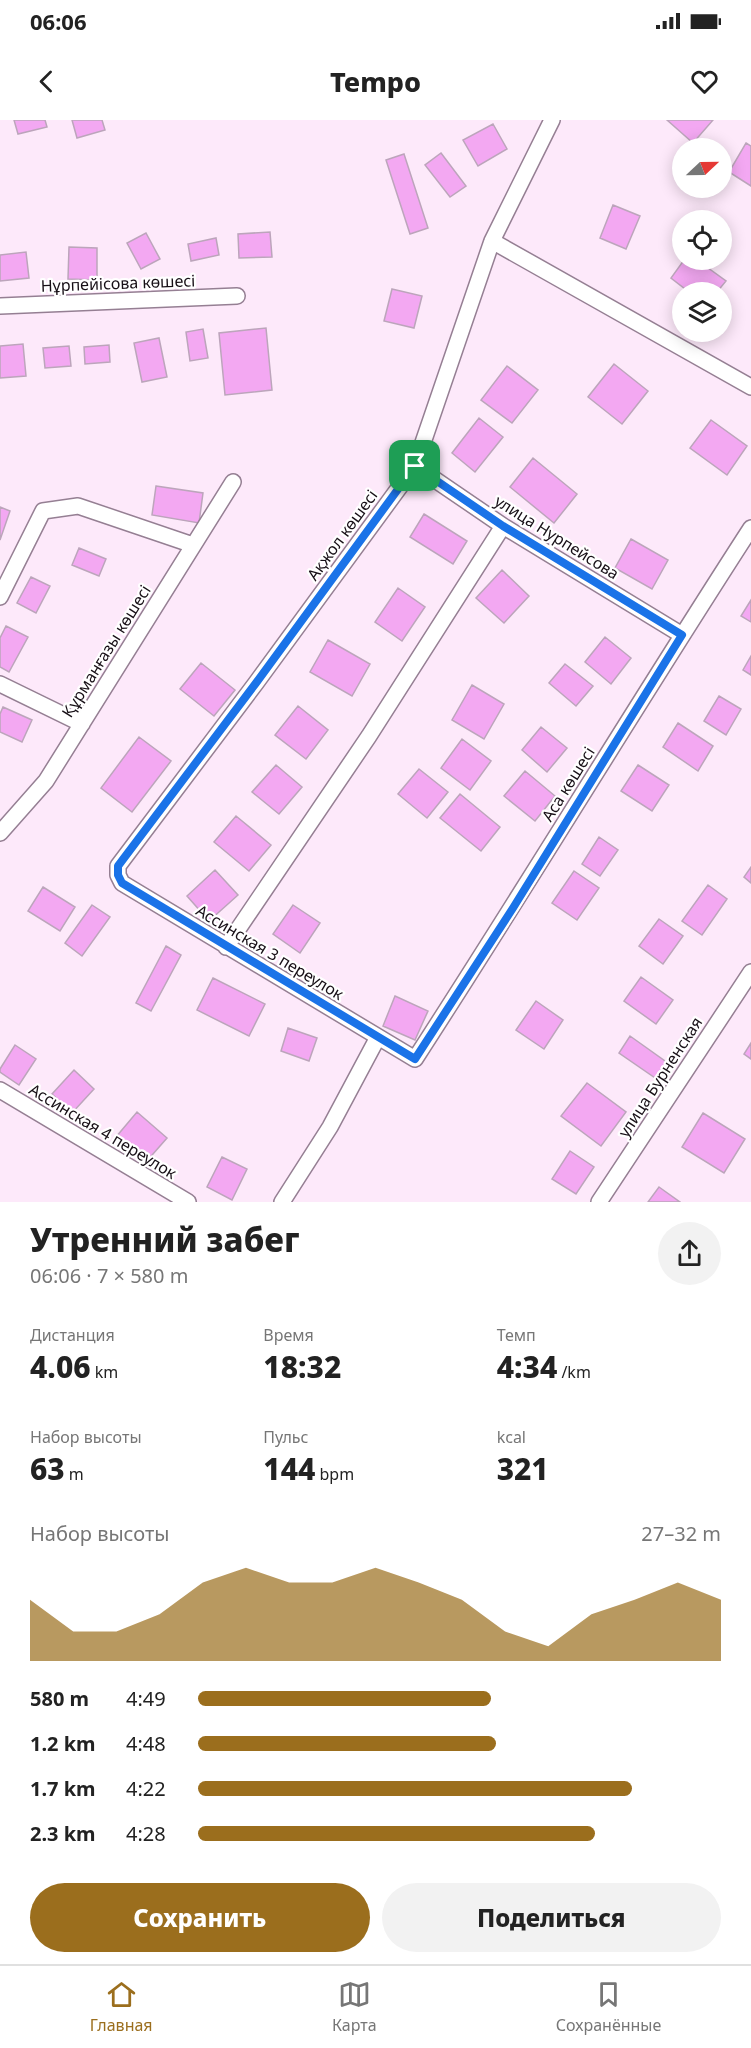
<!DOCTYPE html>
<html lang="ru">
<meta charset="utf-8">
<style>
:root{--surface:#fff;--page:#f2f2f2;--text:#222;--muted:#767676;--line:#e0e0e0;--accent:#9b6e1d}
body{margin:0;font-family:"Noto Sans",sans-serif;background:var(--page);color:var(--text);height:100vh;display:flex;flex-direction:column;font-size:22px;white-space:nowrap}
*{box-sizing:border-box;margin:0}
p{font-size:20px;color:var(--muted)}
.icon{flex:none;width:33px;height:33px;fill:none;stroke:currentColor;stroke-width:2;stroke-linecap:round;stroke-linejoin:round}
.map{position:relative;height:1082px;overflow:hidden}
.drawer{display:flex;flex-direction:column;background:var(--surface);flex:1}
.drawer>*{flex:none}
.needle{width:39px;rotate:68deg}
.controls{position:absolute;left:672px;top:18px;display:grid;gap:12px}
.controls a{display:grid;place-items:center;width:60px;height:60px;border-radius:50%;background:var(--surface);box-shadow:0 3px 15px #0003;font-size:30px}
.pin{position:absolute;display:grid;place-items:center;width:51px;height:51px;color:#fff;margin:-26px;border-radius:12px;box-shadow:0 3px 9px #0006}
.round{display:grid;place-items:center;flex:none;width:63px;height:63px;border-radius:32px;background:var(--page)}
.head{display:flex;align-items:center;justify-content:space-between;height:102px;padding:0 30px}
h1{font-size:33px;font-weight:800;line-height:45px}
.stats{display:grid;grid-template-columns:repeat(3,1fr);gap:9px;height:102px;padding:6px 30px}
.stats div{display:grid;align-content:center}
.stats b{font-size:30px;font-weight:800}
.stats small{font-size:16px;font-weight:400}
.stats p{font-size:16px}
.chart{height:168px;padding:12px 30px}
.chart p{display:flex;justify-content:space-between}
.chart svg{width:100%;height:108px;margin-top:6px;fill:var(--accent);opacity:.7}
.action{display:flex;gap:12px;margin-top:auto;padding:12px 30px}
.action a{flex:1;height:69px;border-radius:36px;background:var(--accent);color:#fff;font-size:24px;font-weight:800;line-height:69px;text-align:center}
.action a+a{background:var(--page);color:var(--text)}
ul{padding:0 30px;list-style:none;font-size:20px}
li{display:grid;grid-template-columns:96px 72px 1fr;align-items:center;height:45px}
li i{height:15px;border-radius:8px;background:var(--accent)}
.status{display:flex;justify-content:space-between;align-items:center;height:42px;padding:0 30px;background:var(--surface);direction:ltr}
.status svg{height:16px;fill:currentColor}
header{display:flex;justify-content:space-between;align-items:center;height:78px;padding:0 30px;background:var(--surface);font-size:27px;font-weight:800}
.tab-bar{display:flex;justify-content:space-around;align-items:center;height:84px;border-top:2px solid var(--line);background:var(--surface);font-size:16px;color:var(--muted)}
.tab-bar a{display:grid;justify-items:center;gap:3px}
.tab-bar .selected{color:var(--accent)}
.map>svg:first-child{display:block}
</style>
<div class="status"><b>06:06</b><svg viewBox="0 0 49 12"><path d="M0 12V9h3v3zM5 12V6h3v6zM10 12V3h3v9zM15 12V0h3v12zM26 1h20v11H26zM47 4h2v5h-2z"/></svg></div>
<header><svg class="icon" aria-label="back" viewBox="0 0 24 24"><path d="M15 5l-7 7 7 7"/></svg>Tempo<svg class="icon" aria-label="heart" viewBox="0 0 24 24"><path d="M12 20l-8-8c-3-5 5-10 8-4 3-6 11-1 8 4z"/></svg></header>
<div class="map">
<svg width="751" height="1082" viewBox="0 0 751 1082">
<rect width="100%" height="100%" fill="#fde9fa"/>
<path fill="#f3a8f2" stroke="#bca5bb" stroke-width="1.5" d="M14,0H45L47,7L18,14Z
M72,0H102L105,10L77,18Z
M667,0H713L693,23Z
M493,4L507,29L478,46L463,20Z
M746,23L751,26V66L729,52Z
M441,33L466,66L450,77L425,45Z
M404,34L428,108L410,114L386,40Z
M613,85L640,96L626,129L600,118Z
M270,112L272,137L239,138L238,114Z
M146,113L160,139L141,149L127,123Z
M216,118L219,135L191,141L188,124Z
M69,127L97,128V160L68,159Z
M26,132L29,158L0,161V135Z
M684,140H697L726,161L717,172H689L671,158Z
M392,169L422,176L414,208L384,201Z
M266,208L272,270L225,275L219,213Z
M203,209L208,238L190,241L186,212Z
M159,218L167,257L142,262L134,223Z
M23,224L26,256L0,258V226Z
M109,225L110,242L85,244L84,227Z
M69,226L71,246L45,248L43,228Z
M614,244L648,271L622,304L588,277Z
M507,246L538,270L512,303L481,280Z
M479,298L503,317L475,352L452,333Z
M711,300L747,326L727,355L690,328Z
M533,338L577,374L554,403L510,367Z
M156,366L203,373L199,403L152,395Z
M0,387L10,391L0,420Z
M424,394L467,421L453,444L410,417Z
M631,419L668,440L652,469L615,448Z
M79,428L106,439L99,456L72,445Z
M502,450L529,476L504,503L476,478Z
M31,457L50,466L36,493L17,483Z
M398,468L425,487L402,521L375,502Z
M751,480V502L741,496Z
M6,506L28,517L9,552L0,547V518Z
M605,517L631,538L611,564L585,542Z
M328,520L370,544L352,576L310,552Z
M751,536V555L743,550Z
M201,543L235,570L214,596L180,569Z
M565,544L593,566L576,586L549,563Z
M472,565L504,584L484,619L452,600Z
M719,576L741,589L726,615L704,601Z
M298,586L328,610L306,639L275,615Z
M3,587L32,600L22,622L0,612V594Z
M678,603L713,626L698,651L663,627Z
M541,607L567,628L547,652L522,630Z
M139,617L171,641L132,692L101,668Z
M462,619L491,641L470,670L441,648Z
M276,645L302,667L279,694L252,672Z
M638,645L669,665L652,691L621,671Z
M419,649L448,672L427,698L398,674Z
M525,651L555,676L535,701L504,676Z
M460,674L500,707L481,731L440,698Z
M236,696L271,725L249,751L214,722Z
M599,717L618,730L600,756L582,744Z
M751,747V763L744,757Z
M215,750L238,775L209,801L187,776Z
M574,751L599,768L577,800L552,783Z
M708,765L727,779L702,815L682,801Z
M43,767L75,787L60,811L28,791Z
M92,785L110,797L82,836L65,823Z
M293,785L320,803L300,833L273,814Z
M659,799L683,816L663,844L639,826Z
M166,826L181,835L151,891L136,883Z
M641,857L673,880L656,904L624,881Z
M213,858L265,884L249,916L197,890Z
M395,876L428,891L415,920L383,906Z
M536,881L563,900L544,929L516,910Z
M288,908L317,918L309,941L281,931Z
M630,916L672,946L661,962L619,933Z
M751,923V939L744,934Z
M15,925L36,939L19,965L0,952V949Z
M74,950L94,969L72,993L52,974Z
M587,963L626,992L601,1026L561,996Z
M137,992L167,1018L146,1042L116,1017Z
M703,993L745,1019L724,1053L682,1027Z
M570,1031L594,1047L576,1074L552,1059Z
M222,1037L247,1049L232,1080L207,1067Z
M659,1067L680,1082H648Z"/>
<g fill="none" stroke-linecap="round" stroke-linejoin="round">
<g stroke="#957f93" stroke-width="18">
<path id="minor" d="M552,0L492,121L415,346L256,563L118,746V755L122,763L415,939C529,763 637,584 751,408
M492,121L751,267
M0,186L237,176
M415,346L503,406L682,515
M0,477L43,391L78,386L193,425
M0,564L82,604
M0,713L46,661L233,362
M226,827L369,616L503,406
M0,970L188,1082
M282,1082L330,1007L378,917
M599,1082L751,852"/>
</g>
<use href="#minor" stroke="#fff" stroke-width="15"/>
</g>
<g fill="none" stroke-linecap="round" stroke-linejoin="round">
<g stroke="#fff" stroke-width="12">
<path id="route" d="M415,346L503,406L682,515L513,788L415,939L122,763L118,755V746L256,563Z"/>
</g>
<use href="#route" stroke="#1a73e8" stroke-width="8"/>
</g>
<g text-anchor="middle" stroke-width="4.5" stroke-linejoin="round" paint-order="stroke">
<g font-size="16" fill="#170f16" stroke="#fff">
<text transform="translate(118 163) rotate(-2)" y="6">Нұрпейісова көшесі</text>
<text transform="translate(342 415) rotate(-54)" y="6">Ақжол көшесі</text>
<text transform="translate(557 417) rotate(32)" y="6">улица Нурпейсова</text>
<text transform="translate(106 531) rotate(-58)" y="6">Құрманғазы көшесі</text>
<text transform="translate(568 664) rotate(-58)" y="6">Аса көшесі</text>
<text transform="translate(270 832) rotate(31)" y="6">Ассинская 3 переулок</text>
<text transform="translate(660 957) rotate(-57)" y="6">улица Бурненская</text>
<text transform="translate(103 1011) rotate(31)" y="6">Ассинская 4 переулок</text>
</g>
</g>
</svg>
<div class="controls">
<a><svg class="needle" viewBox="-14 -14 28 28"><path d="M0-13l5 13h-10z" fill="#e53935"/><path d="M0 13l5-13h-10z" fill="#767676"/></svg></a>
<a><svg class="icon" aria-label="locate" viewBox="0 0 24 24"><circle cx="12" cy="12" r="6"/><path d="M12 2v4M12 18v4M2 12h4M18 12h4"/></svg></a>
<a><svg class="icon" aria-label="layers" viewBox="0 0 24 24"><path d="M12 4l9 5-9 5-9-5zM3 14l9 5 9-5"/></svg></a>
</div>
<div class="pin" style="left:415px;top:346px;background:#1e9e55"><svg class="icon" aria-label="arrive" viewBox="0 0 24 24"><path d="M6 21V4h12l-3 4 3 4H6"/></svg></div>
</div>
<section class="drawer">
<div class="head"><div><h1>Утренний забег</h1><p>06:06 · 7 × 580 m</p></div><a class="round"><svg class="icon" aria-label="share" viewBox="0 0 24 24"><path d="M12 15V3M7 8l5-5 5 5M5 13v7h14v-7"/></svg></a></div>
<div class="stats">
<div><p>Дистанция</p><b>4.06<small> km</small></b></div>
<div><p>Время</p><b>18:32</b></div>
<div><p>Темп</p><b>4:34<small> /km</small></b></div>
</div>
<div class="stats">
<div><p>Набор высоты</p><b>63<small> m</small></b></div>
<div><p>Пульс</p><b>144<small> bpm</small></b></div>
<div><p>kcal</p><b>321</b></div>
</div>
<div class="chart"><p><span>Набор высоты</span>27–32 m</p>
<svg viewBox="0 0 160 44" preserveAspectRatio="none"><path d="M0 44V19L10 32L20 32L30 25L40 12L50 6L60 12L70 12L80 6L90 12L100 19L110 32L120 38L130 25L140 19L150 12L160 19V44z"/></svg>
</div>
<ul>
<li><b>580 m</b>4:49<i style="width:56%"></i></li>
<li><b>1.2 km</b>4:48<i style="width:57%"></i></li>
<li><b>1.7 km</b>4:22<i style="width:83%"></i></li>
<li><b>2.3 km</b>4:28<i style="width:76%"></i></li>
</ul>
<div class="action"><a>Сохранить</a><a>Поделиться</a></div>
</section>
<nav class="tab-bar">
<a class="selected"><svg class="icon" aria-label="home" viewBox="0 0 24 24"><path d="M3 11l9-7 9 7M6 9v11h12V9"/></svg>Главная</a>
<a><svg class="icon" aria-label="map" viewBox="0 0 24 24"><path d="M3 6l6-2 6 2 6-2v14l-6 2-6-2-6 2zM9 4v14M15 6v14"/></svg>Карта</a>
<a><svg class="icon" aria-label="saved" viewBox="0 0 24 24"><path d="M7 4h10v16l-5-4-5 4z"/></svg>Сохранённые</a>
</nav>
